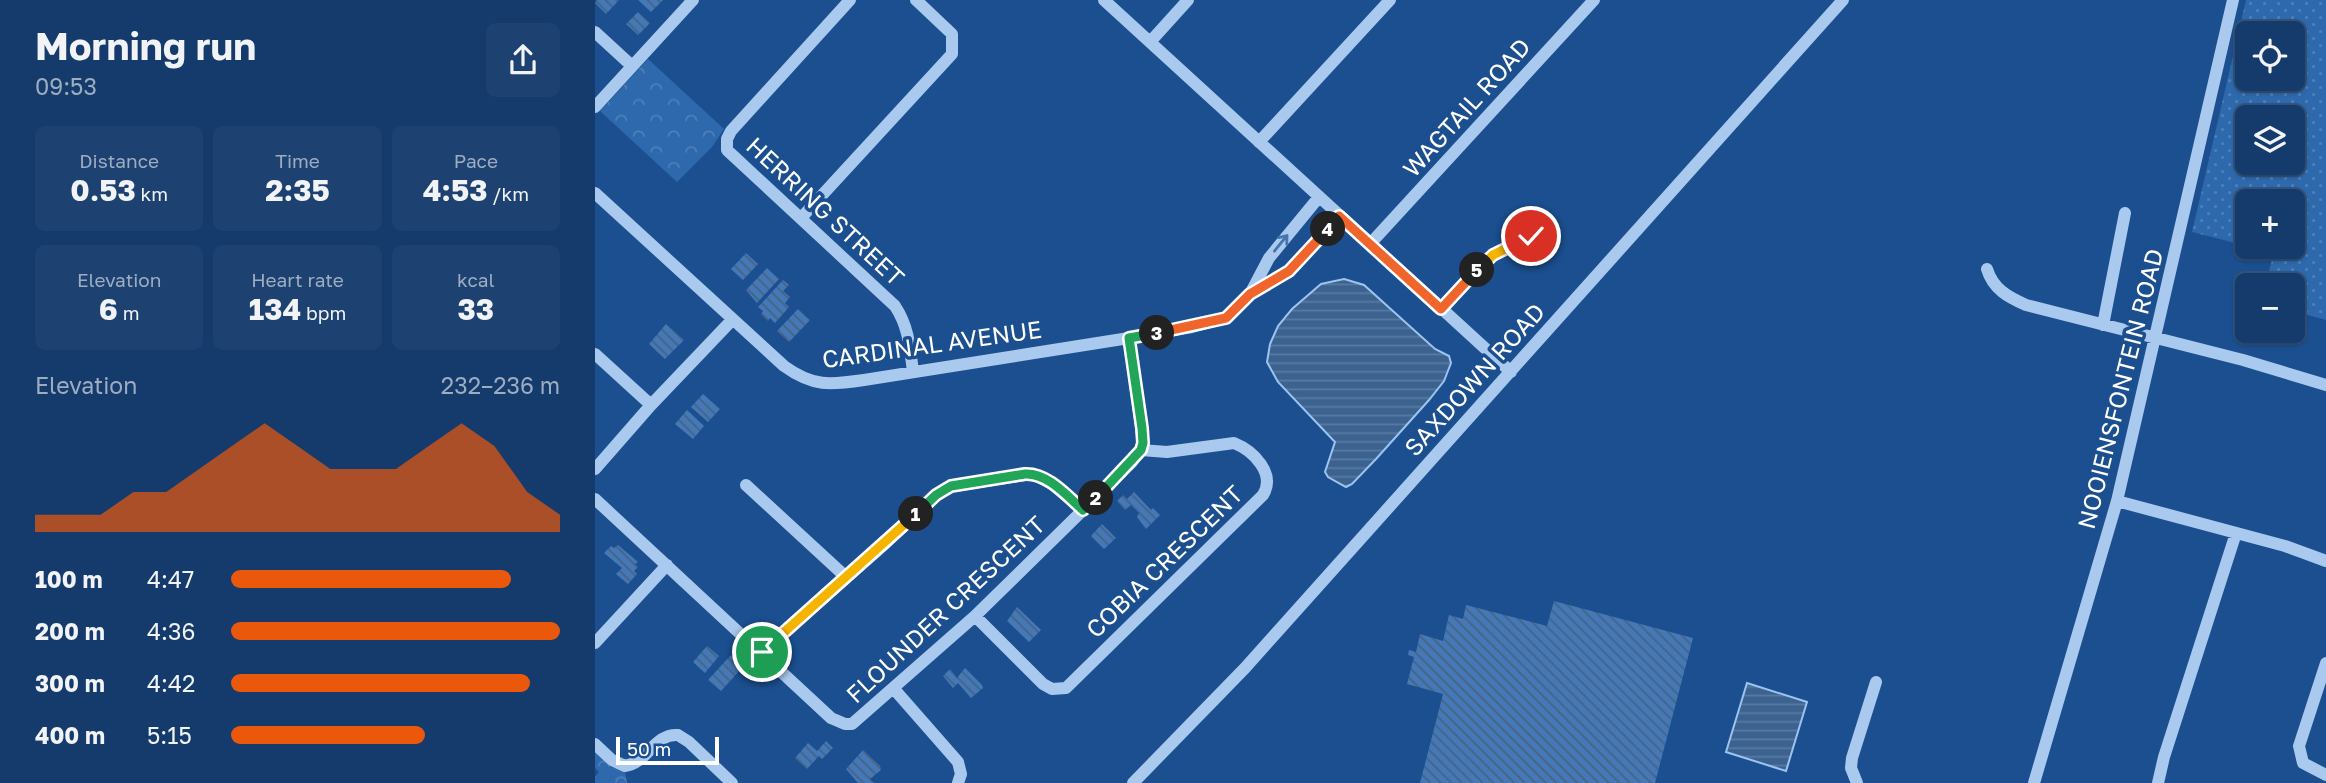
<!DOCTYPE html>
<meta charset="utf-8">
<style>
:root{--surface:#143b6b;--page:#1d4271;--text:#f1f3f6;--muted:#9dadc1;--line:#33557e;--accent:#ea580c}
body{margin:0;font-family:"Golos Text",sans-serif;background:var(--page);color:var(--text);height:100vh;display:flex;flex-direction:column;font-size:26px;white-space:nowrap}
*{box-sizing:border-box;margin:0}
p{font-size:23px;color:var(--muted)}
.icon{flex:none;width:38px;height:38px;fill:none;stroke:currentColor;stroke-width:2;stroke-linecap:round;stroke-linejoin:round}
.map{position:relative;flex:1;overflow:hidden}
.panel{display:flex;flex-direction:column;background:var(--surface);width:595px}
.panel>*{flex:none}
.tools{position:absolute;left:1640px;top:21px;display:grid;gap:14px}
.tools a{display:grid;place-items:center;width:70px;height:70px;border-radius:10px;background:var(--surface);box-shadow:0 2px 5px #0004,0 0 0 2px var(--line);font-size:35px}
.scale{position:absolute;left:21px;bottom:18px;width:103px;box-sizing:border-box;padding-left:7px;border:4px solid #fff;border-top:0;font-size:19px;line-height:24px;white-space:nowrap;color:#fff;-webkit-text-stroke:5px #1b4f8f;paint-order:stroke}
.pin{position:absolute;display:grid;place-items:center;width:60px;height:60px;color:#fff;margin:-30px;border:4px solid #fff;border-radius:50%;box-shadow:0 2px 7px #0007}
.km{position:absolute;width:35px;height:35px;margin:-18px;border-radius:50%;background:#222;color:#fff;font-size:19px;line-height:35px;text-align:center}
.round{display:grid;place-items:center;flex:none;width:74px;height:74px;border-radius:10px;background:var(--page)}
.headline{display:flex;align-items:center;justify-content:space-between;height:119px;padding:0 35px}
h1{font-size:38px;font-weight:700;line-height:52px}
.stats{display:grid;grid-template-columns:repeat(3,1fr);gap:10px;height:119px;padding:7px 35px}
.stats div{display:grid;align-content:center;border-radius:10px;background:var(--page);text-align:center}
.stats b{font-size:30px;font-weight:700}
.stats small{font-size:19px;font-weight:400}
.stats p{font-size:19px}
.chart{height:196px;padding:14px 35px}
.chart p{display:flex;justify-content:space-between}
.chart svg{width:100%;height:126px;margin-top:7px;fill:var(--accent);opacity:.7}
ul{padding:0 35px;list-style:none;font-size:23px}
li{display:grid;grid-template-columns:112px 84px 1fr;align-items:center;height:52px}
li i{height:18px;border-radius:9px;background:var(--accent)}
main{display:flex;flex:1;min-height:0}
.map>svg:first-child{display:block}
</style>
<main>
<section class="panel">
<div class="headline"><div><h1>Morning run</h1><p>09:53</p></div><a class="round"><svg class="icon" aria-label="share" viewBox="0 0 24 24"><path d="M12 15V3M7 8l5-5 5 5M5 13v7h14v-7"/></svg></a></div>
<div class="stats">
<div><p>Distance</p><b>0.53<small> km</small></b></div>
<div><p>Time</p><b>2:35</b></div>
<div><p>Pace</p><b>4:53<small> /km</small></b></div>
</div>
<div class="stats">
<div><p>Elevation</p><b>6<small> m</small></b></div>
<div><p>Heart rate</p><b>134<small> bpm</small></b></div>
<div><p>kcal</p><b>33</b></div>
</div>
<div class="chart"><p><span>Elevation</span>232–236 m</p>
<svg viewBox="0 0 160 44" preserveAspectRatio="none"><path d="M0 44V38L10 38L20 38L30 30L40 30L50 22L60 14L70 6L80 14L90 22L100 22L110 22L120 14L130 6L140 14L150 30L160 38V44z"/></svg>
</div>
<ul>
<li><b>100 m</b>4:47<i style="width:85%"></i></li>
<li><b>200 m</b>4:36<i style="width:100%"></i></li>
<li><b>300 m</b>4:42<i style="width:91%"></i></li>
<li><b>400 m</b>5:15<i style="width:59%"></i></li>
</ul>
</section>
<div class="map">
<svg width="1731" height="783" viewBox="0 0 1731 783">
<defs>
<pattern id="grass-dots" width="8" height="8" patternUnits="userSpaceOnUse" patternTransform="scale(1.75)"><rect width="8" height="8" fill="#2e69ad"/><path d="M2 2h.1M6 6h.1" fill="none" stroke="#4d80b9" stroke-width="1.8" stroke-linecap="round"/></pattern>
<pattern id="park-crowns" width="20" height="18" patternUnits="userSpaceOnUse" patternTransform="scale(1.75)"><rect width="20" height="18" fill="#2e69ad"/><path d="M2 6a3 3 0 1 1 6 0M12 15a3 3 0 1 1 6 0" fill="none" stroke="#4d80b9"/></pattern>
<pattern id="water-rules" width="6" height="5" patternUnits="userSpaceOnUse" patternTransform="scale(1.75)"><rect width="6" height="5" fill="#3c6290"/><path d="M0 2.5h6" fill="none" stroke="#597aa1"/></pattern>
<pattern id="building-back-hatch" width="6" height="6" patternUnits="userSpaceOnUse" patternTransform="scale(1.75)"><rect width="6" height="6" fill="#4478b7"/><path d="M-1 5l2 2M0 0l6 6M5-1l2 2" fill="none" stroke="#486282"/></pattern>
</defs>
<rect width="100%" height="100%" fill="#1b4f8f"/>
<path fill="url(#grass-dots)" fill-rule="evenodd" d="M1651,0H1731V320L1698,311V285H1670L1679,253L1655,247H1698V201H1652V246L1597,232ZM1652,33H1698V79H1652ZM1652,117H1698V163H1652Z"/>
<path fill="url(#park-crowns)" d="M53,59L129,129L117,147L82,182L5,111Z
M0,751L16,767L30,771L32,783H0V777L4,772L0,768Z"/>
<path fill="url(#water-rules)" stroke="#9cc4f0" stroke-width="2" d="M749,279L769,285L840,349L854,356L856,363L849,381L834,400L781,459L757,484L751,487L733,477L730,472L740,442L683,382L672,362L675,344L683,326L697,309L726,284Z
M1152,683L1212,702L1191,771L1131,752Z"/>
<path fill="url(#building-back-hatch)" d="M2,0H24L11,14L0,3Z
M43,0H68L56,12Z
M43,12L55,23L43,35L31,24Z
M151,253L163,264L148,280L136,269Z
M172,268L184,279L162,303L151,290Z
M188,280L194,285L188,291L195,297L190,303L194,307L180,323L175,318L173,321L166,314L168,311L163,307Z
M203,309L215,320L194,342L182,331Z
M71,324L89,340L70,359L54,344Z
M108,394L125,409L113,422L96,407Z
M92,410L109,426L98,439L80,424Z
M539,492L556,510L558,508L565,515L551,529L542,517L544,513L536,505L530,510L522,501L528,495L532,499Z
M507,524L521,538L509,549L496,536Z
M23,545L43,562L40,564L43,567L39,571L42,574L33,584L21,574L27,568L9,553L16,546L19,548Z
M959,601L1098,638L1060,783H825L848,694L812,684L819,657L813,655L814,650L821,652L825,634L848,641L854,615L868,619L871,605L952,626Z
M422,607L446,630L434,642L412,621Z
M112,646L124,656L110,673L98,662Z
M136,655L146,669L126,691L113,680Z
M370,668L387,685L388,688L376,698L363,683L358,688L348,676L355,669L362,678Z
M231,741L238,748L227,759L224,756L212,769L200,758L213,743L222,751Z
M268,750L285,766L286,770L275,779L279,783H263L251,769Z"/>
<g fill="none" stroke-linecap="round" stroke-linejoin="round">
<path stroke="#a9c9ee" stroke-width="12" d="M255,0L136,131L132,139V150L300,306C314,327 315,349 318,372
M509,0L916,372
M0,32L37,66
M555,42L593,0
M0,107L98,0
M664,142L795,0
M0,193L189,366C218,387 235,385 269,380L534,338L597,327L631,318L655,294L674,258L724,197
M206,218L357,54V34L321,0
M775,244L999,0
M1392,269C1398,289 1413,297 1431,305L1648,360L1731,385
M655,294L694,271L744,216
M846,309L898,255L936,236
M1508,325L1530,213
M0,354L56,405
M0,469L56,405L138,319
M151,485L251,577
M0,499L236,718L250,724H257L380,616L537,462L546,450L548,443L534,338
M1522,501L1690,546L1731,561
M380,616L448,684L457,689L471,688L668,495C681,474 659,451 639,443L572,452L546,450
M0,643L72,565
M167,652L292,542L341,495L356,486L437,474L457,484L488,510
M1731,663L1704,746L1708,763L1731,775
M299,689L363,762L366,774L363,783
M0,744L17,760L30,766C53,763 59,733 83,735L94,742L137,783
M538,783L650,668L1248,0
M1262,783L1256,768L1257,758L1281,682
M1439,783L1522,501L1638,0
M1563,783L1569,757L1641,533"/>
</g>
<defs><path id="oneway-shaft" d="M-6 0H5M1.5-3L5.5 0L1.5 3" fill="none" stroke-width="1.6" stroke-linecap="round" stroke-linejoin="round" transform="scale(1.75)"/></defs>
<use stroke="#4674ac" href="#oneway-shaft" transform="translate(686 243) rotate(-51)"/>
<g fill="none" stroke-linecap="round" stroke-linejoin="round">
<g stroke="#fff" stroke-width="14">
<path id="split-1" d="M167,652L321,514"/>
</g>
<g stroke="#fff" stroke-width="14">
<path id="split-2" d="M321,514L341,495L356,486L430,474C453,473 472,496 488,510L501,498"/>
</g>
<g stroke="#fff" stroke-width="14">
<path id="split-3" d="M501,498L546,450L548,443L547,428L534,338L562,333"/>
</g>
<g stroke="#fff" stroke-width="14">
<path id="split-4" d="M562,333L631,318L655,294L694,271L733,229"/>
</g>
<g stroke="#fff" stroke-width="14">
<path id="split-5" d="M733,229L744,216L846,309L882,270"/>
</g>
<g stroke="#fff" stroke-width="14">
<path id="split-6" d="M882,270L898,255L936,236"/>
</g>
<use href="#split-1" stroke="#f5b400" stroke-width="9"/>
<use href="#split-2" stroke="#22a559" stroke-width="9"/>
<use href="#split-3" stroke="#22a559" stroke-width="9"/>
<use href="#split-4" stroke="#f0652b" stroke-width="9"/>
<use href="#split-5" stroke="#f0652b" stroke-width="9"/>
<use href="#split-6" stroke="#f5b400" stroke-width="9"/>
</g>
<g text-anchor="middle" stroke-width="7" stroke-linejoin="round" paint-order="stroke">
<g font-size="24" fill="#fff" stroke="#1b4f8f">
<text transform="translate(872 108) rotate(-48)" y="8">WAGTAIL ROAD</text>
<text transform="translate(230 212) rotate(43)" y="8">HERRING STREET</text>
<text transform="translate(337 345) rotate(-8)" y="8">CARDINAL AVENUE</text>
<text transform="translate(880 380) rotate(-48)" y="8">SAXDOWN ROAD</text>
<text transform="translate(1526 389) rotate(-76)" y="8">NOOIENSFONTEIN ROAD</text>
<text transform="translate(570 562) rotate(-44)" y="8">COBIA CRESCENT</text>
<text transform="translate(351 610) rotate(-43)" y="8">FLOUNDER CRESCENT</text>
</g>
</g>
</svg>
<div class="tools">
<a><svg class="icon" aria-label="locate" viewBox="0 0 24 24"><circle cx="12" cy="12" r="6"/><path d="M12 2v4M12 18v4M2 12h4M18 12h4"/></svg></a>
<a><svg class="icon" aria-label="layers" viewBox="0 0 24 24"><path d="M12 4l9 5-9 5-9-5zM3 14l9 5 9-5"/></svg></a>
<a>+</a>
<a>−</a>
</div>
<div class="scale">50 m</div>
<div class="pin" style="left:167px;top:652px;background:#1e9e55"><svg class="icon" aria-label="arrive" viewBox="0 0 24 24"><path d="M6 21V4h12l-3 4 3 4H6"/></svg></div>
<div class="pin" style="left:936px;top:236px;background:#d93025"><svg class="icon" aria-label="check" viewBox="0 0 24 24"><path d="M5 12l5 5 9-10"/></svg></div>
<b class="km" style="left:321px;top:514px">1</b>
<b class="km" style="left:501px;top:498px">2</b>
<b class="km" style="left:562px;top:333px">3</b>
<b class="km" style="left:733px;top:229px">4</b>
<b class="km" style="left:882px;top:270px">5</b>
</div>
</main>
